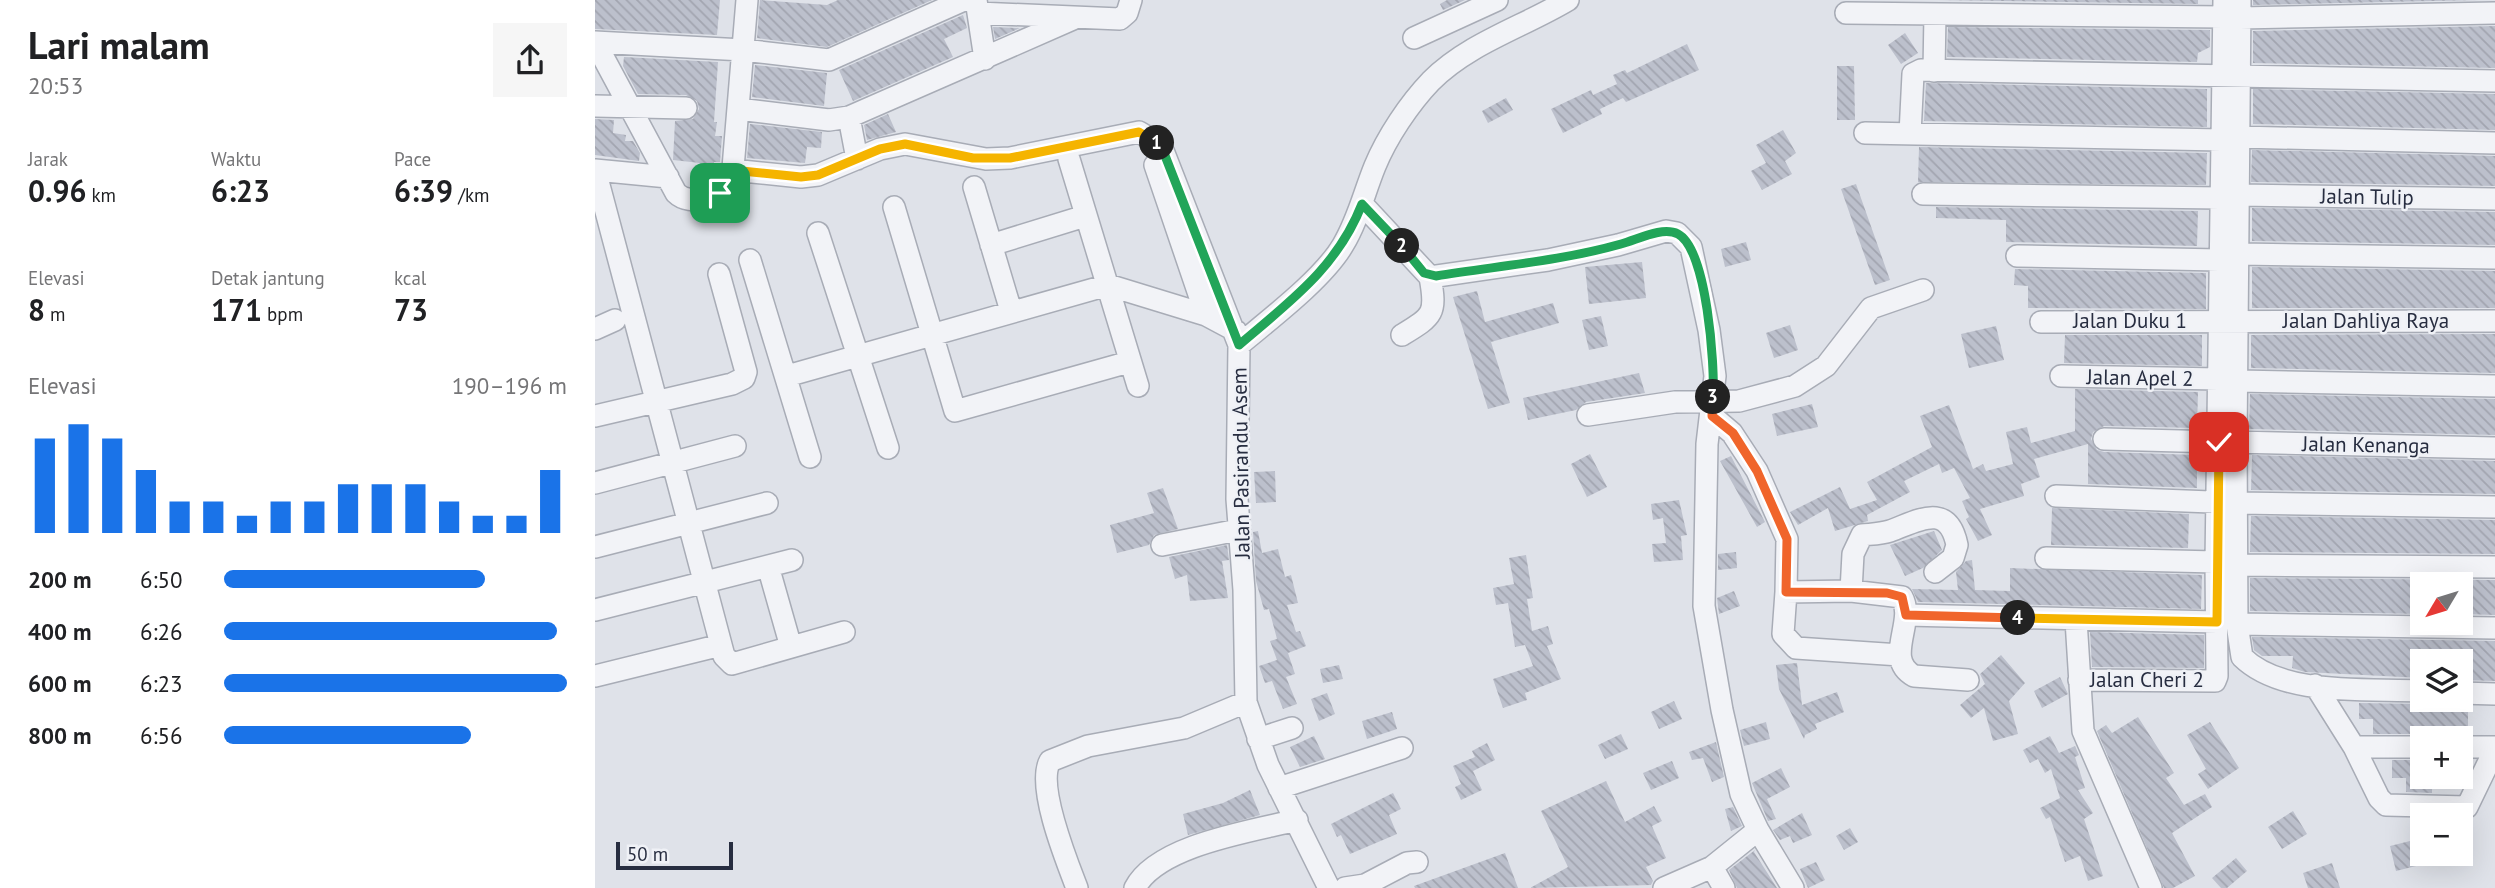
<!DOCTYPE html>
<html lang="id">
<meta charset="utf-8">
<style>
:root{--surface:#fff;--page:#f6f6f6;--text:#202124;--muted:#757577;--accent:#1a73e8}
body{margin:0;font-family:"PT Sans",sans-serif;background:var(--page);color:var(--text);height:100vh;display:flex;flex-direction:column;font-size:26px;white-space:nowrap}
*{box-sizing:border-box;margin:0}
p{font-size:23px;color:var(--muted)}
.icon{flex:none;width:38px;height:38px;fill:none;stroke:currentColor;stroke-width:2;stroke-linecap:round;stroke-linejoin:round}
.map{position:relative;flex:1;overflow:hidden}
.details{display:flex;flex-direction:column;background:var(--surface);width:595px}
.details>*{flex:none}
.needle{width:46px;rotate:232deg}
.tools{position:absolute;left:1815px;top:572px;display:grid;gap:14px}
.tools a{display:grid;place-items:center;width:63px;height:63px;border-radius:0px;background:var(--surface);box-shadow:0 7px 28px #0002;font-size:35px}
.scale{position:absolute;left:21px;bottom:18px;width:117px;box-sizing:border-box;padding-left:7px;border:4px solid #272d40;border-top:0;font-size:19px;line-height:24px;white-space:nowrap;color:#272d40;-webkit-text-stroke:5px #eff1f6;paint-order:stroke}
.pin{position:absolute;display:grid;place-items:center;width:60px;height:60px;color:#fff;margin:-30px;border-radius:14px;box-shadow:0 4px 10px #0006}
.km{position:absolute;width:35px;height:35px;margin:-18px;border-radius:50%;background:#222;color:#fff;font-size:19px;line-height:35px;text-align:center}
.round{display:grid;place-items:center;flex:none;width:74px;height:74px;border-radius:0px;background:var(--page)}
.summary{display:flex;align-items:center;justify-content:space-between;height:119px;padding:0 28px}
h1{font-size:38px;font-weight:700;line-height:52px}
.stats{display:grid;grid-template-columns:repeat(3,1fr);gap:10px;height:119px;padding:7px 28px}
.stats div{display:grid;align-content:center}
.stats b{font-size:30px;font-weight:700}
.stats small{font-size:19px;font-weight:400}
.stats p{font-size:19px}
.chart{height:196px;padding:14px 28px}
.chart p{display:flex;justify-content:space-between}
.chart svg{width:100%;height:126px;margin-top:7px;stroke:var(--accent);stroke-width:6}
ul{padding:0 28px;list-style:none;font-size:23px}
li{display:grid;grid-template-columns:112px 84px 1fr;align-items:center;height:52px}
li i{height:18px;border-radius:9px;background:var(--accent)}
main{display:flex;flex:1;min-height:0}
.map>svg:first-child{display:block}
</style>
<main>
<section class="details">
<div class="summary"><div><h1>Lari malam</h1><p>20:53</p></div><a class="round"><svg class="icon" aria-label="share" viewBox="0 0 24 24"><path d="M12 15V3M7 8l5-5 5 5M5 13v7h14v-7"/></svg></a></div>
<div class="stats">
<div><p>Jarak</p><b>0.96<small> km</small></b></div>
<div><p>Waktu</p><b>6:23</b></div>
<div><p>Pace</p><b>6:39<small> /km</small></b></div>
</div>
<div class="stats">
<div><p>Elevasi</p><b>8<small> m</small></b></div>
<div><p>Detak jantung</p><b>171<small> bpm</small></b></div>
<div><p>kcal</p><b>73</b></div>
</div>
<div class="chart"><p><span>Elevasi</span>190–196 m</p>
<svg viewBox="0 0 160 44" preserveAspectRatio="none"><path d="M5 44V11M15 44V6M25 44V11M35 44V22M45 44V33M55 44V33M65 44V38M75 44V33M85 44V33M95 44V27M105 44V27M115 44V27M125 44V33M135 44V38M145 44V38M155 44V22"/></svg>
</div>
<ul>
<li><b>200 m</b>6:50<i style="width:76%"></i></li>
<li><b>400 m</b>6:26<i style="width:97%"></i></li>
<li><b>600 m</b>6:23<i style="width:100%"></i></li>
<li><b>800 m</b>6:56<i style="width:72%"></i></li>
</ul>
</section>
<div class="map">
<svg width="1900" height="888" viewBox="0 0 1900 888">
<defs>
<pattern id="building-back-hatch" width="6" height="6" patternUnits="userSpaceOnUse" patternTransform="scale(1.75)"><rect width="6" height="6" fill="#bcc0cc"/><path d="M-1 5l2 2M0 0l6 6M5-1l2 2" fill="none" stroke="#a2a5b0"/></pattern>
</defs>
<rect width="100%" height="100%" fill="#dfe2e9"/>
<path fill="url(#building-back-hatch)" d="M0,0H125L122,35L0,29Z
M165,0L232,5L243,0H337L232,47L162,38Z
M852,0H870L848,10L845,4Z
M1343,0H1603V4Z
M1658,0H1884L1658,5Z
M368,15L372,28L349,39L358,57L258,101L244,70Z
M1900,26V68L1658,63V31Z
M398,27L425,28L400,39Z
M1353,27L1615,30V47L1603,53L1602,62L1352,57Z
M1310,33L1323,53L1306,64L1293,45Z
M1092,44L1104,70L1031,102L1028,98L1005,109L1007,114L968,133L956,109L996,90L998,95L1022,84L1018,75L1030,70L1032,73Z
M29,57L123,62L119,122H122L120,136H127L125,162H119L118,172L104,171L105,163L78,160L80,121L98,119L104,109L102,101L91,95L43,94L28,66Z
M160,65L232,73L229,106L157,97Z
M1242,66H1259L1260,120H1242Z
M1331,83L1612,89V127L1329,121Z
M1658,89L1900,94V130L1658,124Z
M911,98L918,110L893,123L887,111Z
M293,114L301,132L272,140L269,125Z
M0,119L19,120L18,133L31,135L30,141H38L45,153L44,161L0,155Z
M155,124L227,132L226,148L212,147L210,163L152,158Z
M1188,130L1201,153L1190,161L1197,174L1167,190L1156,171L1171,163L1161,145Z
M1324,147L1612,153L1611,185L1323,182Z
M1657,150L1900,156V186L1656,182Z
M1261,184L1295,280L1280,285L1246,189Z
M1341,207L1603,211L1602,246L1411,242V220L1341,218Z
M1657,208L1900,212V245L1657,241Z
M1151,242L1156,260L1130,267L1126,249Z
M1047,262L1051,298L994,304L990,267Z
M1657,267L1900,271V308H1657Z
M1420,269L1611,273V309L1433,308V286L1419,285Z
M882,291L890,322L958,303L964,323L896,342L915,403L893,409L858,297Z
M1006,316L1013,346L994,350L987,320Z
M1195,325L1203,350L1179,358L1171,333Z
M1401,326L1409,360L1374,368L1366,334Z
M1900,334V373L1656,368V335Z
M1470,335H1607V366L1469,363Z
M1044,373L1050,393L991,402L981,410L933,420L928,398Z
M1480,389L1603,392L1602,428L1509,426L1498,432L1496,439L1502,450L1509,452L1602,455V488L1493,484V444L1439,459L1445,477L1426,484L1429,496L1385,509L1397,535L1383,541L1371,519L1374,517L1367,501L1375,498L1359,468L1347,473L1344,464L1309,481L1315,492L1272,515L1273,521L1240,531L1233,508L1203,525L1195,512L1245,487L1255,509L1282,500L1272,482L1337,447L1325,416L1354,405L1378,469L1388,464L1391,471L1418,464L1411,432L1432,427L1436,443L1480,431Z
M1655,394L1900,399V435L1654,429Z
M1217,404L1223,427L1182,436L1177,414Z
M995,454L1012,487L992,497L976,464Z
M1657,455L1900,461V494L1656,490Z
M1136,456L1170,522L1162,527L1125,461Z
M680,471L681,502L661,503L659,472Z
M568,488L583,529L559,535L554,545L522,553L515,525L559,513L552,493Z
M1084,500L1092,535L1086,536L1088,560L1059,562L1057,544L1071,543L1068,518L1058,520L1056,504Z
M1457,508L1594,514L1593,548L1456,545Z
M1656,516L1900,520V554L1655,552Z
M663,531L667,553L683,549L690,577L696,575L703,603L692,605L701,632L705,631L711,646L693,653L700,674L691,677L702,704L688,709L677,681L670,683L664,666L682,660L675,641L682,639L674,609L669,610L661,581L658,532Z
M1339,531L1347,550L1328,568L1310,576L1295,545Z
M632,545L634,560L627,561L633,598L595,601L592,575L580,579L574,557Z
M1141,552L1142,568L1123,570V554Z
M931,555L938,598L932,599L937,631L953,626L958,644L952,646L966,679L930,693L932,700L908,708L898,679L938,666L930,645L920,647L913,603L901,605L898,588L919,584L914,558Z
M1377,560L1380,590L1415,591V568L1607,575L1606,609L1323,602L1317,589L1363,590L1361,572L1371,561Z
M1655,578L1900,580V615L1866,614V584H1827V614L1655,611Z
M1139,591L1145,606L1124,614L1122,598Z
M1495,632L1609,635V668L1497,667Z
M1657,637L1900,641V681L1866,680V662H1827V678L1710,672L1697,668L1698,656H1667L1659,650Z
M1406,655L1430,683L1414,701L1423,734L1398,741L1389,708L1376,718L1365,705L1390,684L1385,674Z
M1202,663L1207,705L1242,692L1249,712L1220,724L1222,729L1210,735L1209,739L1184,689L1181,665Z
M744,665L748,679L728,683L725,669Z
M1465,677L1473,694L1447,708L1439,691Z
M732,693L740,714L724,721L716,699Z
M1836,700H1855L1860,704L1873,706V734L1856,738H1837L1827,734H1778V719H1764V703L1827,704Z
M1079,701L1087,719L1064,729L1056,712Z
M797,712L802,729L772,739L767,721Z
M1543,717L1579,773L1571,778L1589,805L1610,794L1617,807L1577,833L1600,876L1578,888H1569L1502,731L1511,725L1517,733Z
M1171,722L1175,739L1149,746L1145,730Z
M1615,722L1644,768L1613,789L1603,774L1611,769L1592,735Z
M1026,734L1033,749L1010,759L1003,745Z
M719,736L730,759L705,767L695,747Z
M1455,736L1464,753L1480,746L1484,755L1480,757L1490,788L1483,790L1498,813L1489,819L1508,876L1493,881L1485,856L1470,862L1455,817L1451,819L1445,808L1465,798L1456,769L1450,773L1443,759L1435,763L1428,750Z
M1121,742L1129,777L1117,782L1108,758L1097,760L1094,752Z
M892,743L900,760L878,771L887,790L866,800L860,787L866,784L858,766L880,757L877,751Z
M1797,760H1827V777H1837V793L1811,792V778H1797Z
M1077,761L1084,778L1056,790L1048,773Z
M1186,768L1195,787L1172,799L1181,819L1173,821L1157,783Z
M1011,781L1030,822L1059,806L1067,821L1057,826L1071,858L1051,867L1058,881L1056,885L935,888L973,867L946,811Z
M655,790L665,815L593,835L588,814L628,803Z
M798,793L806,809L794,815L802,834L755,854L746,835L742,837L736,824Z
M1138,807L1147,826L1136,831L1130,809Z
M1698,811L1712,834L1687,849L1673,827Z
M1207,813L1217,835L1198,843L1195,836L1185,840L1178,830Z
M1255,828L1263,842L1249,850L1241,836Z
M1815,841L1821,866L1801,871L1795,846Z
M1160,850L1159,852L1182,888H1142L1134,870Z
M910,853L923,888H820L819,886Z
M1641,858L1652,871L1632,888H1626L1617,878Z
M1221,862L1230,880L1213,888L1205,869Z
M1737,863L1745,888H1713L1708,873Z"/>
<g fill="none" stroke-linecap="round" stroke-linejoin="round">
<g stroke="#a8acb6" stroke-width="24">
<path id="minor" d="M381,0L390,59
M1645,0L1641,442L1642,624L1647,657C1688,697 1772,688 1827,691
M383,13L525,19L532,13L536,0
M1251,13L1628,17
M1645,18L1900,13
M819,38L902,0
M0,42L81,193C95,207 130,198 137,180L152,0
M0,42L148,50L234,60L369,0
M1339,71L1340,14
M0,106L91,108
M143,109L234,120L254,117L478,19
M254,117L262,159
M1270,133L1626,140
M1315,134L1318,74L1326,70L1900,81
M1644,137L1900,143
M474,159L543,386
M560,165L611,315
M0,170L129,656L137,664L249,632
M0,170L73,177
M137,170L206,177L223,175L285,149L310,144L391,159L415,158L544,132L561,142L569,153L644,345L642,499L649,590L651,702L673,765L734,888
M379,187L416,311
M1328,194L1625,198
M1643,195L1900,199
M767,204L835,277L953,260L1023,245L1071,231L1082,233L1096,247L1114,330L1120,376L1112,444L1109,606L1127,710L1146,794L1163,830L1117,867L1129,888
M299,207L360,411L534,362
M223,233L293,448
M396,245L490,216
M1643,254L1900,258
M1422,256L1624,260
M155,260L215,457
M1446,322L1900,321
M0,329L20,320
M807,335C838,316 842,314 835,277
M644,345C675,319 728,279 748,245C763,220 769,193 780,166C792,137 814,104 836,81C874,43 928,27 973,0
M192,376L513,285L611,315L641,331
M1466,376L1623,379
M1643,381L1900,386
M993,415L1080,402L1144,401L1200,386L1231,366L1276,308L1328,290
M0,416L137,384L149,378L151,372L124,274
M1117,416L1137,433L1162,471L1192,539L1191,592
M1509,439L1624,442
M1641,442L1900,448
M0,483L140,446
M1461,496L1642,503L1900,507
M567,545L643,530
M0,547L172,503
M1451,558L1621,562
M1642,565L1900,567
M173,566L196,647
M1256,591L1258,554L1267,535C1276,534 1286,534 1295,531C1323,521 1353,501 1362,545L1358,558L1340,572
M0,610L197,560
M1311,615L1622,622
M1481,620L1488,731L1556,888
M1642,624L1900,628
M1305,655L1201,648L1188,634L1191,592L1256,591L1307,597C1321,622 1288,659 1319,676L1373,680
M0,676L126,645
M1484,680L1620,681L1622,676L1621,562L1629,0
M1720,685L1759,747L1784,798L1791,805L1872,807L1900,749
M1866,693L1900,694
M663,739L697,728
M1759,747H1827
M1866,747H1900
M684,788L807,748
M1163,830L1198,888
M482,888C472,862 441,786 455,761L493,746L589,728L651,702
M540,888C562,845 657,831 702,820
M750,888L770,885L812,863L822,862
M1069,888L1117,867"/>
</g>
<use href="#minor" stroke="#f2f3f7" stroke-width="21"/>
</g>
<g fill="none" stroke-linecap="round" stroke-linejoin="round">
<g stroke="#fff" stroke-width="14">
<path id="split-1" d="M125,193L135,185L137,170L206,177L223,175L285,149L310,144L378,158H415L544,132L562,143"/>
</g>
<g stroke="#fff" stroke-width="14">
<path id="split-2" d="M562,143L569,153L644,345C694,302 742,268 767,204L807,246"/>
</g>
<g stroke="#fff" stroke-width="14">
<path id="split-3" d="M807,246L829,273L841,276C902,266 966,261 1026,244C1042,240 1067,226 1083,234C1112,249 1120,366 1118,397"/>
</g>
<g stroke="#fff" stroke-width="14">
<path id="split-4" d="M1118,397L1117,416L1138,433L1162,471L1192,539L1191,592L1292,593L1307,597L1311,615L1423,618"/>
</g>
<g stroke="#fff" stroke-width="14">
<path id="split-5" d="M1423,618L1622,622L1624,442"/>
</g>
<use href="#split-1" stroke="#f5b400" stroke-width="9"/>
<use href="#split-2" stroke="#22a559" stroke-width="9"/>
<use href="#split-3" stroke="#22a559" stroke-width="9"/>
<use href="#split-4" stroke="#f0652b" stroke-width="9"/>
<use href="#split-5" stroke="#f5b400" stroke-width="9"/>
</g>
<g text-anchor="middle" stroke-width="5" stroke-linejoin="round" paint-order="stroke">
<g font-size="21" fill="#272d40" stroke="#eff1f6">
<text transform="translate(1772 197) rotate(1)" y="7">Jalan Tulip</text>
<text x="1535" y="328">Jalan Duku 1</text>
<text x="1771" y="328">Jalan Dahliya Raya</text>
<text transform="translate(1545 378) rotate(1)" y="7">Jalan Apel 2</text>
<text transform="translate(1771 445) rotate(1)" y="7">Jalan Kenanga</text>
<text transform="translate(646 463) rotate(-91)" y="7">Jalan Pasirandu Asem</text>
<text x="1552" y="687">Jalan Cheri 2</text>
</g>
</g>
</svg>
<div class="tools">
<a><svg class="needle" viewBox="-14 -14 28 28"><path d="M0-13l5 13h-10z" fill="#e53935"/><path d="M0 13l5-13h-10z" fill="#757577"/></svg></a>
<a><svg class="icon" aria-label="layers" viewBox="0 0 24 24"><path d="M12 4l9 5-9 5-9-5zM3 14l9 5 9-5"/></svg></a>
<a>+</a>
<a>−</a>
</div>
<div class="scale">50 m</div>
<div class="pin" style="left:125px;top:193px;background:#1e9e55"><svg class="icon" aria-label="arrive" viewBox="0 0 24 24"><path d="M6 21V4h12l-3 4 3 4H6"/></svg></div>
<div class="pin" style="left:1624px;top:442px;background:#d93025"><svg class="icon" aria-label="check" viewBox="0 0 24 24"><path d="M5 12l5 5 9-10"/></svg></div>
<b class="km" style="left:562px;top:143px">1</b>
<b class="km" style="left:807px;top:246px">2</b>
<b class="km" style="left:1118px;top:397px">3</b>
<b class="km" style="left:1423px;top:618px">4</b>
</div>
</main>
